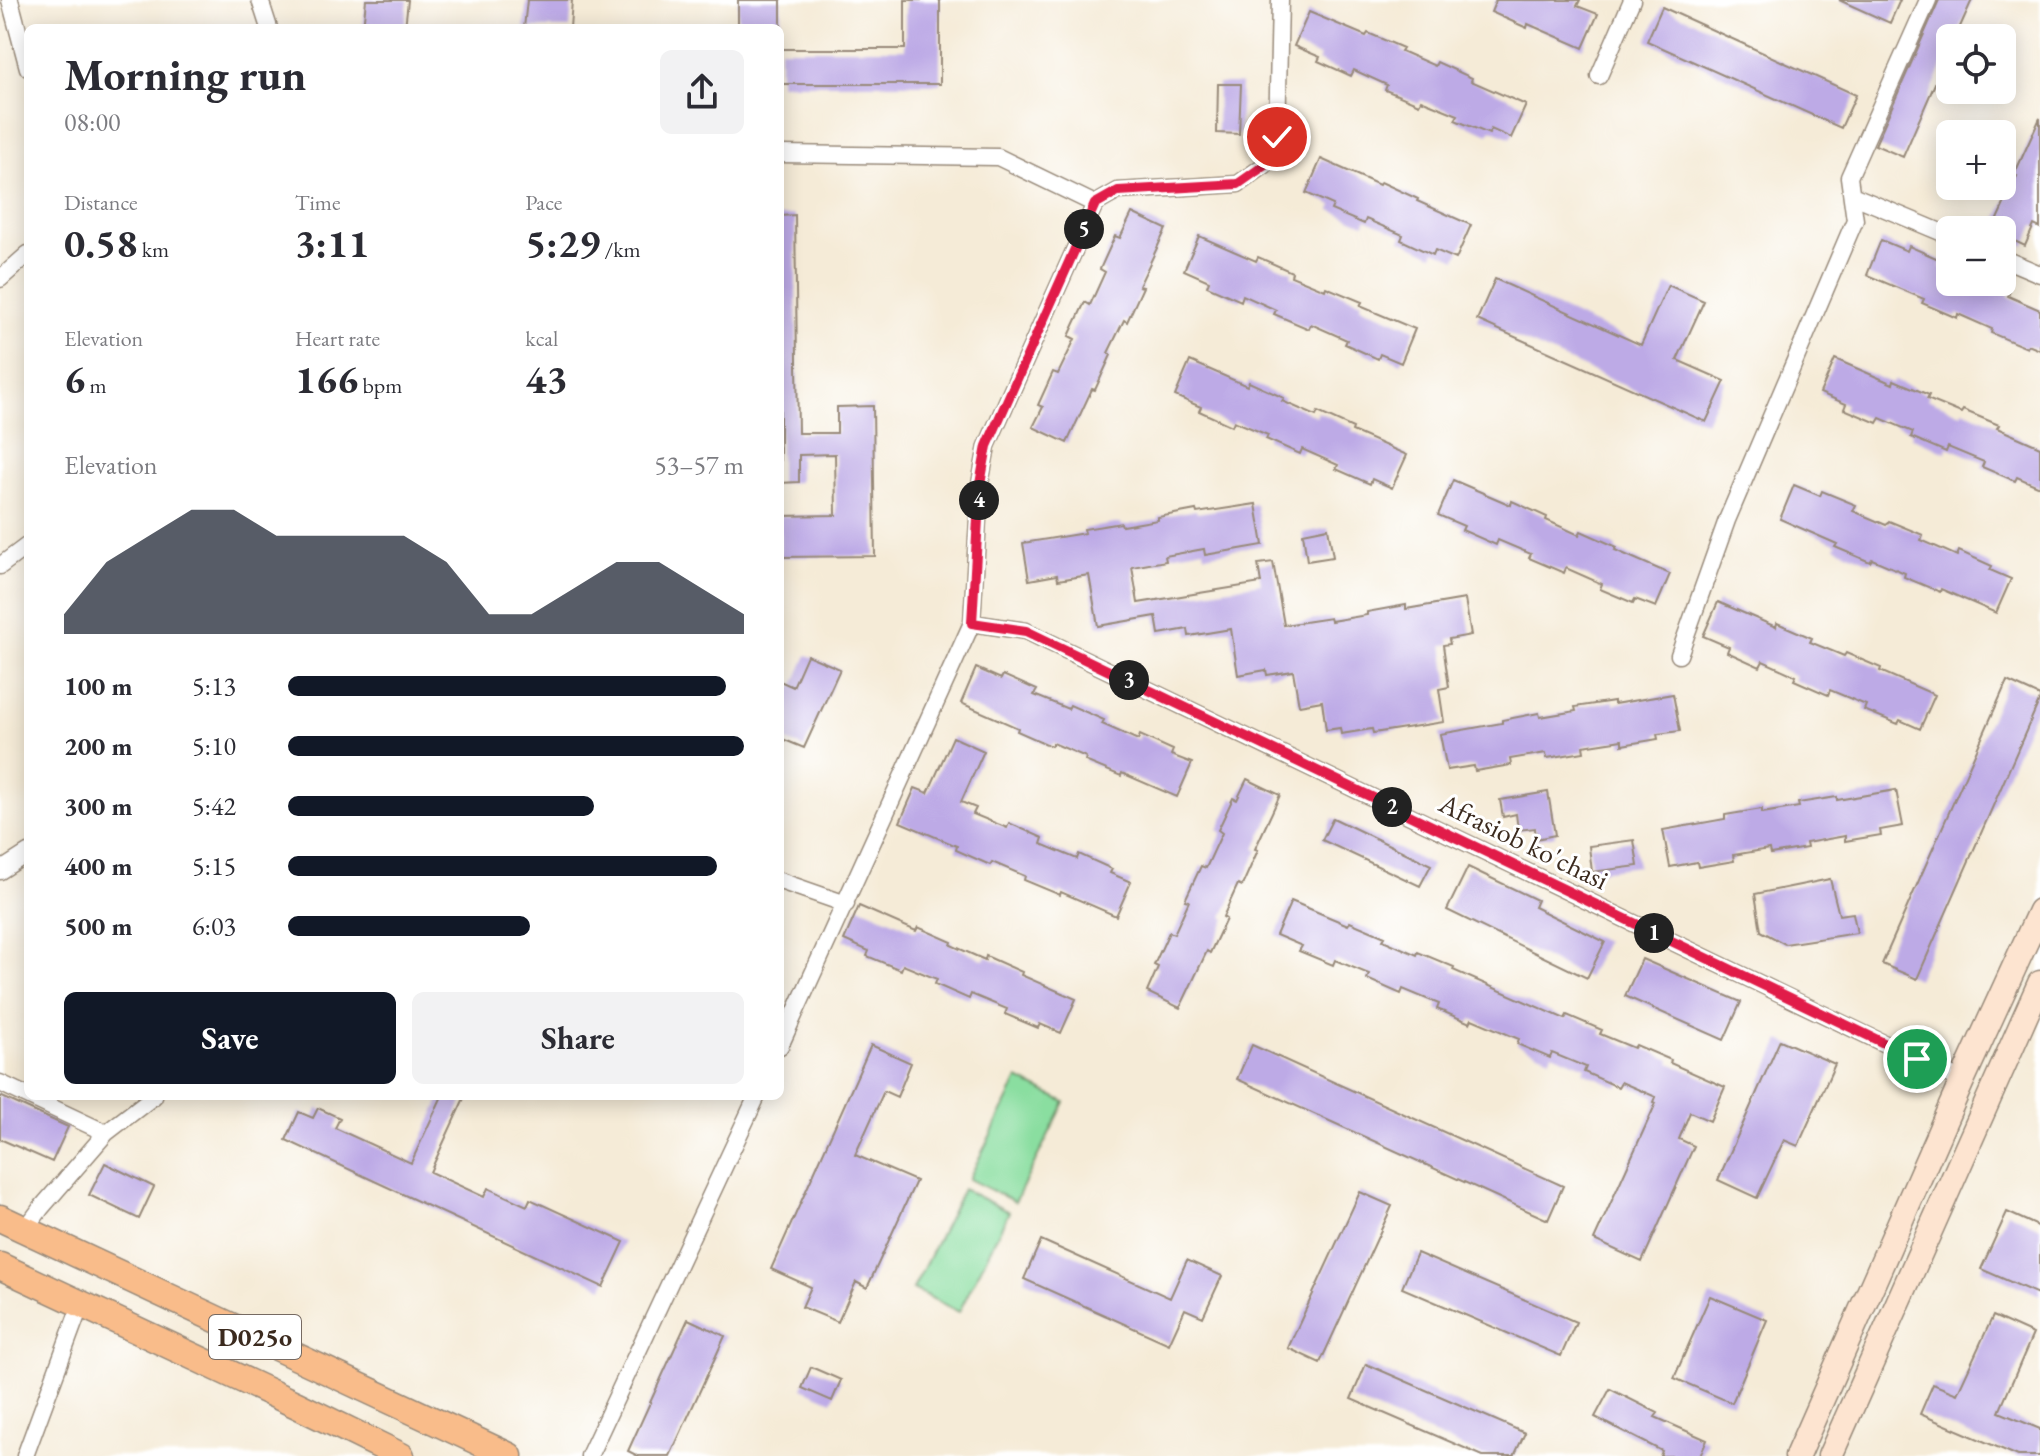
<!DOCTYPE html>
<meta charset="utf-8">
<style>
:root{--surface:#fff;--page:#f2f2f3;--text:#2b2b33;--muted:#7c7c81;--accent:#111827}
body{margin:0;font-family:"EB Garamond",serif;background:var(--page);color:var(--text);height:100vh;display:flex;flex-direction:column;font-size:30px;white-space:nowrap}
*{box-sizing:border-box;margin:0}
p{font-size:26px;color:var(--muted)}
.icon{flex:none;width:44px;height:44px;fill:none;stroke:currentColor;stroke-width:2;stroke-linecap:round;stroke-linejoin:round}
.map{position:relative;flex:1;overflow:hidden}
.sheet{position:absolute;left:24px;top:24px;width:760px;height:1076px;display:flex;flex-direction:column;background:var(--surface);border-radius:12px;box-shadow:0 4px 20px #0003}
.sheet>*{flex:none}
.fabs{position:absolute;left:1936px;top:24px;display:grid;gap:16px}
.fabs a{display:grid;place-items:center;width:80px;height:80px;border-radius:12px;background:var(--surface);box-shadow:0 4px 20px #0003;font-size:40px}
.pin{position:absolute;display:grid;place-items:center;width:68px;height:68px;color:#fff;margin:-34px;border:4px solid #fff;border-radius:50%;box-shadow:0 2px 8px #0007}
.km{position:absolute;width:40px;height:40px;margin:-20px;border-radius:50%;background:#222;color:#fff;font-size:22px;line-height:40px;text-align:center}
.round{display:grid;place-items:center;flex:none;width:84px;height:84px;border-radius:12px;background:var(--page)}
.summary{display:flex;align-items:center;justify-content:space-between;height:136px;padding:0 40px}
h1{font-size:44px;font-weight:700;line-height:60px}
.figures{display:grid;grid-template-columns:repeat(3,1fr);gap:12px;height:136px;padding:8px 40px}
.figures div{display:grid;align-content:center}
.figures b{font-size:40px;font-weight:700}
.figures small{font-size:22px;font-weight:400}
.figures p{font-size:22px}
.chart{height:224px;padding:16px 40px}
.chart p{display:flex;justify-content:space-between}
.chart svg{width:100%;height:144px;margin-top:8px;fill:var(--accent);opacity:.7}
.primary-button{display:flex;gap:16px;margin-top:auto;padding:16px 40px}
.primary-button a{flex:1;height:92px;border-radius:12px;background:var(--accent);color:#fff;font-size:32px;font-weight:700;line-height:92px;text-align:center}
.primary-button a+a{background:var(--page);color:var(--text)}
ul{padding:0 40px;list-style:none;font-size:26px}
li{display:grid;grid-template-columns:128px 96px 1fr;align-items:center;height:60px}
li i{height:20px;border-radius:10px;background:var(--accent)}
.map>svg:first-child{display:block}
</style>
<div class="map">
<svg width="2040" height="1456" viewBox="0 0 2040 1456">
<rect width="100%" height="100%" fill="#fff"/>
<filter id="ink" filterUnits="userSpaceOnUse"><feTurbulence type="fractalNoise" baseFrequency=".0125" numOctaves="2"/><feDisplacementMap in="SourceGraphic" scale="16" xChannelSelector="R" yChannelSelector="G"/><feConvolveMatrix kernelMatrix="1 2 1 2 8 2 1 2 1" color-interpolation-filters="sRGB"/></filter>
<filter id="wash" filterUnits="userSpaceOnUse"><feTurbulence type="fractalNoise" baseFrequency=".006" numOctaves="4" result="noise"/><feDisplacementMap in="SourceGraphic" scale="32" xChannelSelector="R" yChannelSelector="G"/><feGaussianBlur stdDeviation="1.8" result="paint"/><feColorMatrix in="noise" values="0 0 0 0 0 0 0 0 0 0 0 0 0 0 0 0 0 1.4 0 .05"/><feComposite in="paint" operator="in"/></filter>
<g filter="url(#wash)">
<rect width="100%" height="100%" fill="#f5ebd7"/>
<path fill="#8adea0" stroke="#62845f" stroke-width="2" d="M1018,1079L1065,1102L1015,1202L969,1179Z
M963,1189L1009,1212L959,1312L913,1289Z"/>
<g id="blocks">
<path fill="#bdaae6" d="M366,0H408L405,28H363Z
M527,0H572L570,28H524Z
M738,0H781V28H738Z
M905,0H940V84H780V49H905Z
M1496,0H1580L1577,6L1598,14L1583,48L1528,24L1527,28L1491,12Z
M1839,0H1900L1890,23Z
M1939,0H1972L1955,38H1950V49L1903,157L1875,145Z
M1662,7L1856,95L1841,128L1647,41Z
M1309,12L1366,36L1368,33L1403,48L1401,51L1435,66L1437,62L1472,78L1471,81L1526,105L1511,138L1491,129L1489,134L1455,120L1458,115L1421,100L1419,104L1385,90L1387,85L1354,70L1351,76L1318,61L1320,57L1294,46Z
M1218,84H1241L1239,134L1217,133Z
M2040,118V228L2034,225L2025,246L2002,235V230H1992L2017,176L2014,175Z
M1321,159L1379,185L1381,182L1418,199L1417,201L1471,225L1456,259L1435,250L1433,255L1401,240L1403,235L1366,219L1364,224L1331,210L1333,205L1306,193Z
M1132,213L1166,229L1139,286L1143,287L1127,322L1124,320L1108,353L1111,355L1095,390L1092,389L1067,443L1033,427L1043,407L1038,405L1053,372L1058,374L1075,339L1069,336L1085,302L1090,305L1105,272L1100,269L1115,236L1120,238Z
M795,215L798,433H837V407L873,406L875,556L780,557V516L836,515L835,454L799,455V482L780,483V216Z
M1199,236L1256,261L1258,257L1292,272L1291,276L1325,290L1326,287L1362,302L1360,306L1415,329L1401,363L1380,354L1378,359L1345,344L1347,340L1311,324L1309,329L1274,314L1276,310L1243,295L1241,301L1207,286L1209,281L1184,270Z
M1881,240L1907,251L1909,246L1943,261L1940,267L1950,271V282H1989L2010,291L2008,296L2040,310V350L2028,345L2027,348L1991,333L1992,329L1958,314L1957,318L1922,303L1924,299L1867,275Z
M1495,279L1641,345L1668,285L1704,301L1677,360L1725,381L1706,422L1477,320Z
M1835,359L1893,384L1894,380L1929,395L1927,399L1961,413L1963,410L1999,425L1997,428L2040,447V487L2017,477L2015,481L1982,467L1984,462L1948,447L1946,452L1911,437L1913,432L1880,418L1877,423L1844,409L1846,404L1820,393Z
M1190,361L1247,386L1249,382L1284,398L1282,401L1316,416L1318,412L1353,428L1352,431L1407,455L1392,488L1372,479L1370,484L1336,469L1338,465L1302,449L1300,454L1266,439L1268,435L1234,421L1232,426L1199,411L1201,407L1175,396Z
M1453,480L1511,505L1512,501L1547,517L1546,520L1579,535L1581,531L1617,547L1615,550L1670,574L1656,607L1635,599L1633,603L1600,589L1602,584L1566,568L1564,573L1529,558L1531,554L1498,540L1496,545L1462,530L1464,526L1438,515Z
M1794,485L1820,496L1822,491L1856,505L1853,511L1886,525L1889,521L1923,535L1921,540L1957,556L1959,551L1992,566L1990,570L2011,579L1996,613L1941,589L1940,592L1904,577L1905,573L1872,559L1870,562L1835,547L1837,544L1780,519Z
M1256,504L1263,545L1205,555L1204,549L1165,556L1166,561L1132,567L1138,603L1261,583L1258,564L1273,562L1284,625L1330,618L1331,621L1367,615V612L1406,605V609L1465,599L1471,635L1449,639L1450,644L1443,645L1449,687L1439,689L1444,722L1373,733L1372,729L1341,734L1340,728L1326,730L1322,701L1299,705L1293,671L1267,675L1266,670L1238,675L1231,629L1189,636L1188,629L1159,634L1156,616L1098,626L1089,575L1058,580L1057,575L1029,580L1023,543L1085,533L1084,529L1121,523L1122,526L1158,520V517L1196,510L1197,513Z
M1328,528L1333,557L1307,561L1303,533Z
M1718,602L1776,627L1777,623L1812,638L1810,642L1844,656L1846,653L1881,668L1880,671L1935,695L1920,729L1900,720L1898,724L1864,710L1866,705L1830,690L1828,695L1794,680L1796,676L1763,661L1760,667L1727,652L1729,647L1703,636Z
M807,655L840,669L804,748L780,738V681L793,687Z
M976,668L1001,679L1003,675L1037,690L1034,695L1068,709L1070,705L1104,720L1102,724L1138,740L1140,735L1173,750L1171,755L1192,763L1177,797L1122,773L1121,776L1085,761L1086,757L1053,743L1051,746L1017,731L1018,728L961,703Z
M2007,681L2040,696V699L1917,979L1882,964Z
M1673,694L1680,731L1657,734L1658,739L1622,745V740L1583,746L1584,752L1547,758L1546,753L1510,759L1511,765L1475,771L1474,766L1447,770L1440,734L1502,723V720L1539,713L1540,717L1576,711L1575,707L1614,701V704Z
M953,737L984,751L961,802L976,808L973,814L1007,828L1009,823L1043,838L1041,844L1077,859L1079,854L1112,869L1110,873L1131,882L1116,916L1061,892L1060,895L1024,880L1025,876L992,862L990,865L956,850L957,846L900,822L915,788L928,793Z
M1247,779L1280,795L1255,849L1258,850L1242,886L1238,884L1223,917L1226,919L1210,953L1207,951L1180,1008L1147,992L1158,967L1154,965L1169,932L1174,934L1189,901L1185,900L1201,866L1206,868L1222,833L1218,830L1233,798L1237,800Z
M1896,790L1903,826L1880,830L1881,835L1845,841V836L1806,843L1807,848L1770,854L1769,849L1733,855L1734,861L1698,867L1697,862L1670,867L1663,830L1725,819V815L1762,809V813L1799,807L1798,803L1837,797V800Z
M1548,792L1555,835L1536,839L1535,828L1518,830L1516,814L1503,817L1500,800Z
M1333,818L1431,865L1420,886L1322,840Z
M1634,840L1638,866L1592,872L1589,846Z
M1468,867L1537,900L1534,907L1605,942L1587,978L1447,910Z
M1830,879L1839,915L1853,913L1857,933L1785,944L1761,931L1755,894Z
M1291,901L1348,925L1350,922L1385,937L1383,940L1417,955L1418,952L1454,967L1453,970L1565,1019L1567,1015L1602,1030L1600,1034L1634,1048L1636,1045L1671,1060L1670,1063L1725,1087L1710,1121L1690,1112L1679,1139L1694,1146L1642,1262L1594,1240L1656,1103L1654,1102L1656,1097L1621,1082L1618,1087L1584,1072L1586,1067L1552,1053L1550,1058L1517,1044L1519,1039L1472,1019L1470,1023L1437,1009L1439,1004L1403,989L1401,994L1367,979L1369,974L1335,960L1333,965L1299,951L1302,946L1276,935Z
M859,906L916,931L918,927L952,942L951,945L985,960L986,956L1022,972L1021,975L1076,999L1061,1033L1040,1024L1038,1028L1005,1014L1007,1009L971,994L969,999L935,984L937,979L903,965L901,970L867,956L869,951L844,940Z
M1642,959L1741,1002L1724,1040L1625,996Z
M1780,1040L1835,1064L1798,1146L1784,1140L1757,1198L1718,1180Z
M871,1045L911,1063L897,1097L884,1091L855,1155L916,1181L867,1288L856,1282L838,1322L802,1307L811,1287L771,1269Z
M1252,1045L1563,1186L1548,1220L1237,1079Z
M0,1096L68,1127L52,1162L0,1139Z
M442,1096H465L430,1172L484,1197L488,1188L527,1206L530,1199L624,1242L603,1287L286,1140L299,1112L313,1118L318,1108L340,1118L335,1128L411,1163Z
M105,1163L154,1187L139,1219L89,1195Z
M1360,1192L1392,1206L1320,1363L1288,1348Z
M2007,1212L2040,1227V1295L1981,1269Z
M1041,1240L1170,1298L1187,1260L1222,1276L1203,1317L1185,1309L1169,1344L1024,1279Z
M1417,1253L1576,1322L1561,1356L1402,1288Z
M1710,1296L1767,1320L1732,1403L1674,1378Z
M1993,1316L2033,1334L1999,1412L2040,1429V1456H2018L1920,1414L1933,1384L1957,1394Z
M688,1319L725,1336L670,1456H638L628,1451Z
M1366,1364L1525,1433L1514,1456H1483L1351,1399Z
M811,1367L841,1380L832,1401L802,1388Z
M1610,1389L1658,1413L1655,1417L1707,1440L1700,1456H1660L1662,1451L1595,1417Z"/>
</g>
</g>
<g filter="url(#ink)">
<use href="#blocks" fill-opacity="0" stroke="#988a7a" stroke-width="2"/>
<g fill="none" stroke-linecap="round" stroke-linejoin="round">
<g stroke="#988a7a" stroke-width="19">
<path id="minor" d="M10,0L28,68
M260,0L269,28
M1599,76L1632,0
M780,154L998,157L1095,204
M1852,195L1950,236
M2002,258L2040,274
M0,279L28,254
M0,566L28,545
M972,623L1026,631L1962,1081
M1679,655L1727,520L1855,220L1849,177L1928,0
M0,871L28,853
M780,881L846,904
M780,1046L972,623L980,484L987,446L1095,204L1118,191L1238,184L1265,165L1277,137L1280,0
M0,1083L106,1133
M25,1230L41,1208L106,1133L154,1096
M25,1456L81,1304
M589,1456L757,1096"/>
</g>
<g stroke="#988a7a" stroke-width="27">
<path id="secondary" d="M1797,1456L1962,1081L2040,911
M1830,1456L2040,983"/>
</g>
<g stroke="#988a7a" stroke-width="29">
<path id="primary" d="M0,1218L509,1456
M0,1266L297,1405L401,1456"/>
</g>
<use href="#minor" stroke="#fff" stroke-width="16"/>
<use href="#secondary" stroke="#fde4d0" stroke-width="24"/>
<use href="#primary" stroke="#f9bc8a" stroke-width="26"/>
</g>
</g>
<g fill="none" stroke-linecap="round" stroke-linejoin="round" filter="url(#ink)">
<g stroke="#fff" stroke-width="16">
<path id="route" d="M1277,137L1265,165L1238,184L1118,191L1095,204L987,446L980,484L972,623L1026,631L1917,1059"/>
</g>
<use href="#route" stroke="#e11d48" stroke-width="10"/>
</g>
<g text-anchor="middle" stroke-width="6" stroke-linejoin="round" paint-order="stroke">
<rect fill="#fff" stroke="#766a62" stroke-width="2" x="209" y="1315" width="92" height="44" rx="6"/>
<g font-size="26" font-weight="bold" fill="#3b2a1e">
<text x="255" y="1346">D025o</text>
</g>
<g font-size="28" fill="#3b2a1e" stroke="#fff">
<text transform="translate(1524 841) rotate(26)" y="10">Afrasiob ko'chasi</text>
</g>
</g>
</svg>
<div class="fabs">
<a><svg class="icon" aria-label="locate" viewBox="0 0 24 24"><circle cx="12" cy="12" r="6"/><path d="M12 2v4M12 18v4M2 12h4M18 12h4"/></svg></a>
<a>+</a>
<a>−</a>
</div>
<div class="pin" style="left:1917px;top:1059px;background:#1e9e55"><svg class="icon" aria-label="arrive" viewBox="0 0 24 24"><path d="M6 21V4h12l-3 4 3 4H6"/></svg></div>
<div class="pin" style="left:1277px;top:137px;background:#d93025"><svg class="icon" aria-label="check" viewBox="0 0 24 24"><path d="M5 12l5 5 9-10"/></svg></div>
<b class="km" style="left:1654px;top:933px">1</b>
<b class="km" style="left:1392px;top:807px">2</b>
<b class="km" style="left:1129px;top:680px">3</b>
<b class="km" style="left:979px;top:500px">4</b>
<b class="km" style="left:1084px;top:229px">5</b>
<section class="sheet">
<div class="summary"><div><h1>Morning run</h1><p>08:00</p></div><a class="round"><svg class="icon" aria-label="share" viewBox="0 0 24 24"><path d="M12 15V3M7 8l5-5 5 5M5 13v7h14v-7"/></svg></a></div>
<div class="figures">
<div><p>Distance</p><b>0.58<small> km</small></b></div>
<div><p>Time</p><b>3:11</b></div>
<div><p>Pace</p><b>5:29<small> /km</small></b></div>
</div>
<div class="figures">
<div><p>Elevation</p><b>6<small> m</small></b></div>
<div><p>Heart rate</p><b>166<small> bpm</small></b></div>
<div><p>kcal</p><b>43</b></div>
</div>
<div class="chart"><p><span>Elevation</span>53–57 m</p>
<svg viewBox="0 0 160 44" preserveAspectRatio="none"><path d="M0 44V38L10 22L20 14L30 6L40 6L50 14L60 14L70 14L80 14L90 22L100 38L110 38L120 30L130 22L140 22L150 30L160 38V44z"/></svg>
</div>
<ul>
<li><b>100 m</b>5:13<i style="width:96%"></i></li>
<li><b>200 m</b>5:10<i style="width:100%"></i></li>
<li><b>300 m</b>5:42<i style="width:67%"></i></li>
<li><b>400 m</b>5:15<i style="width:94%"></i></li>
<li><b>500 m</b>6:03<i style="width:53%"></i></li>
</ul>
<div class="primary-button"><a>Save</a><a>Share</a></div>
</section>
</div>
